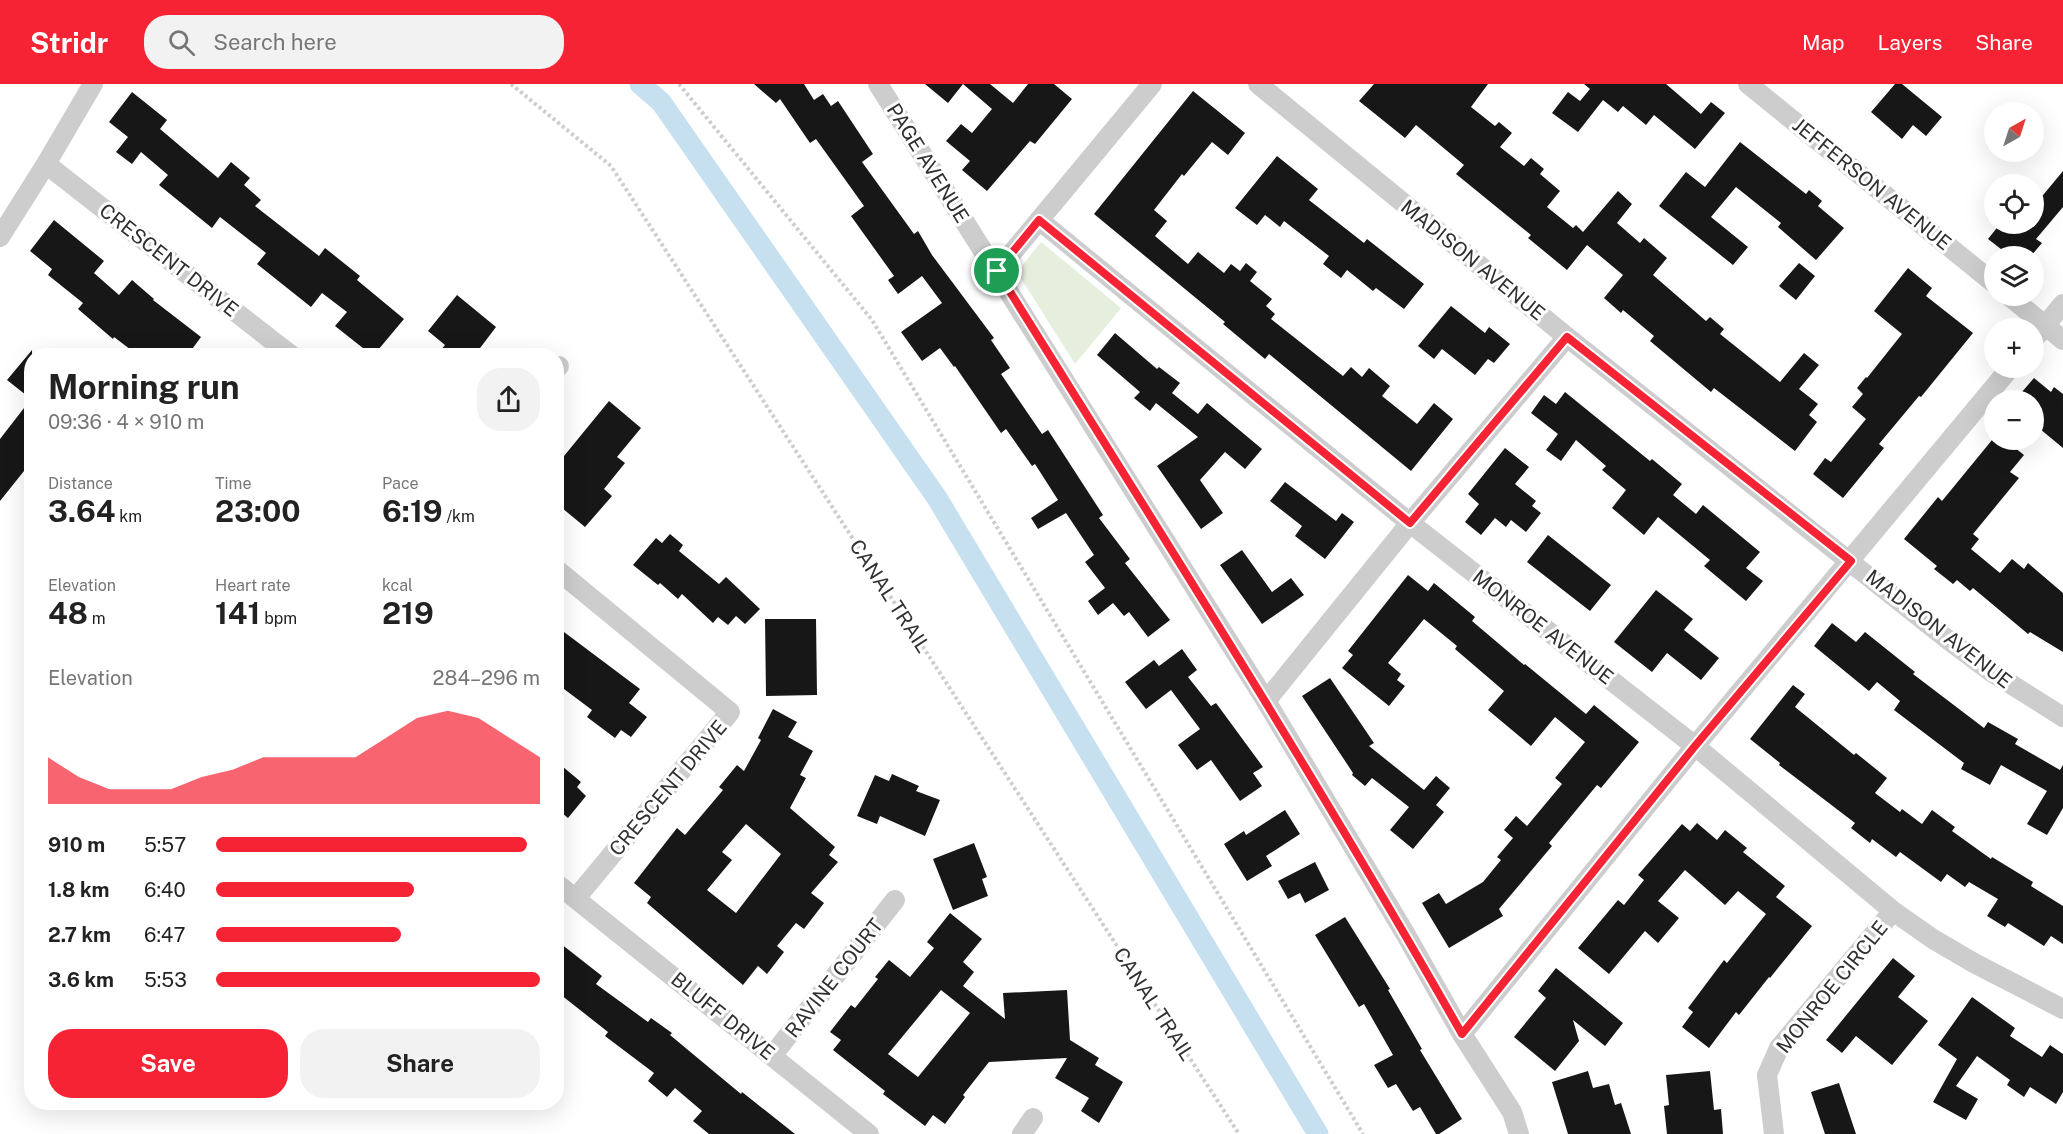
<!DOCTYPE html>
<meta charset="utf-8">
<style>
:root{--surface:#fff;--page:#f2f2f2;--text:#222;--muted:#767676;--accent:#f62334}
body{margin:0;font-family:"Public Sans",sans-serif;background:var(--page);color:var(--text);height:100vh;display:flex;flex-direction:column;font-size:22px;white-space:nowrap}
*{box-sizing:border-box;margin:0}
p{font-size:20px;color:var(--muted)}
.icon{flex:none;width:33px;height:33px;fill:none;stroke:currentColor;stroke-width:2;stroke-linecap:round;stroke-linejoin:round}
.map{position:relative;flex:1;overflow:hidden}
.details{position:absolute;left:24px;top:264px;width:540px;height:762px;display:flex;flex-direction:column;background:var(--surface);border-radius:24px;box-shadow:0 6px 24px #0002}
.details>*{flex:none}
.needle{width:39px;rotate:39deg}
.controls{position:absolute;left:1984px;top:18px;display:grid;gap:12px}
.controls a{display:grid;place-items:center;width:60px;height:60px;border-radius:50%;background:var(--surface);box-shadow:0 6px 24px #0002;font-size:30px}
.pin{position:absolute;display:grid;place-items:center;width:51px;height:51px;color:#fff;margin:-26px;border:3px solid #fff;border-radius:50%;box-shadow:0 2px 6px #0007}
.round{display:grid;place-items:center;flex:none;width:63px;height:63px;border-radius:24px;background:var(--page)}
.head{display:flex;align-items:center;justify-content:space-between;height:102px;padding:0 24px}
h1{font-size:33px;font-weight:700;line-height:45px}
.metrics{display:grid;grid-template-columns:repeat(3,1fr);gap:9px;height:102px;padding:6px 24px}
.metrics div{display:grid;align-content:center}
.metrics b{font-size:30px;font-weight:700}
.metrics small{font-size:16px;font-weight:400}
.metrics p{font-size:16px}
.chart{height:168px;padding:12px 24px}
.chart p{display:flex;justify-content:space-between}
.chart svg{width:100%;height:108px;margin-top:6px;fill:var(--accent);opacity:.7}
.action{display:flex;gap:12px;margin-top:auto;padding:12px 24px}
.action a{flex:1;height:69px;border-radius:24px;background:var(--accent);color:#fff;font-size:24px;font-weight:700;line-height:69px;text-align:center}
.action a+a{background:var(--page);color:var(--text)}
ul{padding:0 24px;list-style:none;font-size:20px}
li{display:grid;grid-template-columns:96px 72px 1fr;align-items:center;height:45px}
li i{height:15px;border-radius:8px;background:var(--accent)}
header{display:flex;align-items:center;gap:36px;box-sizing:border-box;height:84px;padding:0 30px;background:var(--accent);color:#fff}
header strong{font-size:28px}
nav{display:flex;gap:33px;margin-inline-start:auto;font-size:21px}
.search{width:420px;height:54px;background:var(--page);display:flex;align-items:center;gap:15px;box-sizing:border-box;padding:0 21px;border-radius:24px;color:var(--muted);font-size:22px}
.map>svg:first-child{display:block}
</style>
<header>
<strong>Stridr</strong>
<div class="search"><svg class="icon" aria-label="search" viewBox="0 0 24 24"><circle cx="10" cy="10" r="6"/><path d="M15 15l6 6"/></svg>Search here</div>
<nav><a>Map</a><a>Layers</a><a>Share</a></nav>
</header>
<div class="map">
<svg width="2063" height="1050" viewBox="0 0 2063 1050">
<rect width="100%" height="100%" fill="#fff"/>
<path fill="#e6eedd" d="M1041,158L1121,224L1075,280L1017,188Z"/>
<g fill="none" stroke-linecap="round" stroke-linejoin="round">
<path stroke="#c7e0f0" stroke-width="21" d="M640,0L661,18L937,414L1318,1050"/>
</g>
<path fill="#171717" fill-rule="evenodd" d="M754,0H804L814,16L823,10L831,22L838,17L873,70L862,78L914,150L918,147L932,171L994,254L991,256L1010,284L1001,290L1042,350L1048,346L1103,431L1099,434L1130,475L1125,479L1170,536L1148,553L1129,528L1124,532L1113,519L1098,531L1088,517L1105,504L1085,478L1094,471L1066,429L1038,445L1031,434L1058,416L1035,380L1032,382L1006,345L1001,349L955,282L954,283L940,264L922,277L901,248L942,219L922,192L898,210L888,196L894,192L851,132L864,122L816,55L810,59L780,15L776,19Z
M925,0H990L1013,19L1028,0H1054L1072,15L1035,60L1030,57L987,107L962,86L970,77L946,57L961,40L972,49L992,25L963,0L948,19Z
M1374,0H1488L1471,23L1495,42L1499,38L1512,49L1500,63L1524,82L1531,74L1544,85L1540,90L1560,107L1547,123L1573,144L1576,141L1583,148L1618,107L1632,120L1617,139L1640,159L1644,154L1667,174L1653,191L1706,237L1710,233L1724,245L1720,250L1780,298L1804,269L1819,281L1799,305L1818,320L1809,331L1817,338L1795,367L1714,304L1711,308L1650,257L1654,252L1623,226L1621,229L1604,214L1623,191L1587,161L1567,186L1528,154L1531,151L1456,90L1464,81L1416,41L1405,54L1359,17Z
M1584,0H1666L1701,30L1711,18L1725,29L1695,65L1654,31L1646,41L1623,22L1618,28L1603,16L1578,48L1552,29L1568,8L1580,17L1590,5Z
M1895,0H1902L1942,33L1926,52L1913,41L1902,55L1871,28Z
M1193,7L1245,49L1228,71L1212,58L1184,92L1182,90L1154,126L1167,137L1155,152L1188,180L1198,168L1224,189L1231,180L1240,187L1246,179L1257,188L1250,197L1272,215L1266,222L1275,230L1271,235L1343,292L1351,283L1362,293L1369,284L1390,302L1382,312L1417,340L1434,319L1453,335L1411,387L1269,270L1265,275L1223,240L1225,238L1094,130Z
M132,8L167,36L160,45L218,94L231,78L250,94L244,101L261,116L255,122L319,172L325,164L360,192L357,196L404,235L373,272L335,242L347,228L322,209L311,223L257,180L266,169L220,133L212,144L159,101L168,91L141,68L132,80L116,68L128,53L109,38Z
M1740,58L1806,110L1809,106L1822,117L1818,122L1844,144L1816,176L1778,143L1781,139L1736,103L1711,133L1748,163L1733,181L1659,122L1686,88L1705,103Z
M1277,72L1318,105L1309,116L1364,159L1367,155L1424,200L1404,225L1376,204L1373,207L1347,186L1341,194L1323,180L1329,172L1284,137L1280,143L1265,131L1257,141L1235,124Z
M2063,87V123L2036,155L2042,159L2031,172H2010L1988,155L2000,140H2034V122Z
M54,136L104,177L94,189L119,211L132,196L154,215L153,216L201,253L187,272H139L114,253L113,255L78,225L83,219L48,191L52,185L30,167Z
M1799,179L1815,192L1796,216L1779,202Z
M1908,184L1932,204L1926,212L1973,249L1921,313L1919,312L1879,360L1884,364L1843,414L1813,390L1825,374L1831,378L1866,335L1852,323L1863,310L1857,304L1866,293L1867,294L1902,250L1874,227Z
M457,211L496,243L474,272H436L445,261L428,247Z
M1451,222L1485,249L1489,243L1510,260L1494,279L1488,275L1475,291L1442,265L1434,275L1418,262Z
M1115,249L1157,285L1159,283L1180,299L1172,309L1198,330L1207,319L1262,365L1245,385L1225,368L1200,396L1223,429L1201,445L1157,382L1198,353L1156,319L1150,327L1134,314L1140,308L1097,271Z
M32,266V377L0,417V355L31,315L7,296Z
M2034,294L2051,308L2054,303L2063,310V364L2034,340V316H2015Z
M1565,308L1650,377L1652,375L1682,400L1673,411L1696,430L1703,421L1760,468L1746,484L1763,497L1746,517L1704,482L1710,476L1658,433L1644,451L1612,424L1626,406L1602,386L1606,382L1576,356L1561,377L1546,366L1558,350L1531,329L1544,311L1556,320Z
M609,317L641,344L617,373L625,379L604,405L612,412L585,443L556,419V365L564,372Z
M1992,356H2005L2024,371L2010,388L2019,394L1973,450L1979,455L1971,465L2000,489L2012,475L2024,485L2028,479L2063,509V568L2030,548L2028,550L1973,504L1970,507L1957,496L1953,500L1934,485L1937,482L1904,455L1938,413L1942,417Z
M1505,364L1529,383L1515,400L1536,417L1532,422L1541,429L1526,448L1511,436L1506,443L1495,434L1481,451L1465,438L1479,420L1468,410Z
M1285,398L1336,437L1342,429L1354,438L1325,475L1295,452L1302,442L1270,417Z
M670,450L683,461L679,467L719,500L726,493L760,525L745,540L736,532L728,541L718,533L713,539L682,510L678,515L660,499L658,501L633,481L656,454L662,459Z
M1548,451L1611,501L1590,527L1527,478Z
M1242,466L1272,508L1291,494L1304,511L1262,540L1220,481Z
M1408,491L1428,507L1434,499L1475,533L1472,537L1524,581L1525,580L1586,630L1594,621L1639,658L1601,704L1597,701L1549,759L1552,762L1499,825L1503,832L1449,864L1422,819L1439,809L1446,820L1483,798L1501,776L1497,773L1513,754L1504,746L1516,732L1527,742L1562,700L1555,694L1585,658L1555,633L1531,662L1488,626L1504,607L1455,565L1457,562L1424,535L1388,579L1401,590L1397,596L1405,602L1389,622L1342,584L1353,571L1348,567Z
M1656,506L1693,535L1684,546L1719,574L1701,596L1667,569L1652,588L1614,558Z
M765,535H816L817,611L766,612Z
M1832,539L1856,558L1865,548L1915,588L1913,590L1984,644L1988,638L2018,655L2015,660L2060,686L2063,681V724L2047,751L2027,740L2047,707L2001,681L1990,701L1961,685L1964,679L1894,626L1900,617L1877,598L1869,607L1814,562Z
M556,542L640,605L629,619L647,633L631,653L621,646L615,654L587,633L592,626L556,599Z
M1182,565L1197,586L1188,593L1211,622L1216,619L1263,683L1253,689L1262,702L1240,717L1211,676L1197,686L1178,661L1200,645L1171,606L1146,625L1125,598L1154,576L1159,582Z
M1330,594L1374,659L1369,662L1424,706L1436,692L1450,704L1436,721L1444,728L1413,765L1390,746L1409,723L1372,694L1365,702L1352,691L1353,689L1302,612Z
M1793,601L1805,610L1795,623L1854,671L1856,669L1887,694L1875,709L1900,728L1902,725L1922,740L1932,726L1955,743L1952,747L1991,775L1992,773L2033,798L2031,802L2063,822V860L2051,852L2044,862L2008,839L2005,843L1987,832L1998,815L1969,798L1965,803L1947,790L1941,798L1900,768L1896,773L1872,755L1870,759L1851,744L1855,739L1779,681L1780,679L1750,655Z
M773,625L797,638L788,653L813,667L800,691L806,694L790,724L835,763L829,771L838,778L811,809L824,819L804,845L796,839L777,862L784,868L767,890L758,882L743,901L647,819L651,813L634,799L677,744L685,751L723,706L719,703L737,681L744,687L761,656L758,654ZM746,740L781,770L736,829L707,806L732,776L722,768Z
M556,677L581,698L577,703L586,712L568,734L556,724Z
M892,690L919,702L916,707L940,716L925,752L880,732L877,740L857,732L875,691L889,697Z
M1285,726L1300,750L1266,772L1272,782L1247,797L1224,760L1244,747L1246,751Z
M1697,739L1717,756L1725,746L1747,764L1743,768L1785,802L1776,813L1812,842L1770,894L1769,893L1739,931L1736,928L1709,964L1682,943L1693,928L1688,924L1724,876L1727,879L1766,830L1738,807L1725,821L1685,786L1658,817L1679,834L1658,859L1645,847L1609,890L1578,864L1618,816L1624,821L1644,796L1638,791L1682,740L1690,747Z
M974,759L987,793L982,795L988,812L953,826L933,775Z
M1315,778L1329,806L1305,819L1300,809L1288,815L1278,797Z
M950,829L982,855L963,878L974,888L963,902L1005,935L1003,909L1067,906L1070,956L1099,974L1095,981L1123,998L1099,1039L1081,1027L1089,1014L1055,994L1067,974L989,978L963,1011L965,1013L945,1040L933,1031L925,1042L883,1010L885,1007L833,966L841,956L830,948L851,921L855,924L878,895L875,893L889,876L910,893L934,864L927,858ZM941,906L970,929L918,993L888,970Z
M1345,833L1390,905L1388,906L1422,965L1420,966L1462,1035L1439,1050H1436L1420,1023L1413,1027L1396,1000L1388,1004L1374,981L1393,971L1364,920L1359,923L1315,851Z
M556,856L602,892L596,900L648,938L651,934L672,949L670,951L741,1010L742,1008L795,1050H709L693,1037L702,1027L675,1004L667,1013L648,997L654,989L605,952L608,948L556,907Z
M1893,874L1915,892L1898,913L1928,937L1892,981L1856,952L1842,969L1826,956Z
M1556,884L1623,939L1605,962L1573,936L1579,957L1555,987L1514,953L1546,914L1538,907Z
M1972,913L2015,944L2010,952L2042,973L2050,961L2063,970V1008L2056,1020L2030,1003L2024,1013L2007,1001L2010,996L1977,972L1956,1002L1978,1015L1966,1036L1933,1018L1957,975L1938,961Z
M1588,987L1593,1004L1609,1000L1615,1021L1621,1019L1631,1050H1568L1552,998Z
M1710,987L1714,1026L1721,1025L1723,1050H1667L1664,1022L1669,1021L1666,991Z
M1839,999L1856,1050H1825L1811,1008Z"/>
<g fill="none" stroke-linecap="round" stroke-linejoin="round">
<path stroke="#cdcdcd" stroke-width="4" stroke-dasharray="3 3" stroke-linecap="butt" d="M511,0L611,82L1239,1050
M679,0L872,236L1363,1050"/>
<path stroke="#cdcdcd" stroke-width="20" d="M878,0L1266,617L1406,851L1462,950L1512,1028L1519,1050
M1258,0L1567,253L1947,555L1990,587L2063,633
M1748,0L1995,200
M46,80L292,272
M1039,136L1410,439L1695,662L1893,827L1933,855L1974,879L2063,925
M0,153L46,80L93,0
M997,187L1152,0
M2009,212L2063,256
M2034,255L2063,220
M556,285L559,282
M556,485L730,628L576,814
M1266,617L1410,439L1567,253
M556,799L869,1050
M1462,950L1695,662L2010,284
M772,972L895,816
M1022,1050L1033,1034
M1774,1050L1767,991L1779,964L1893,827"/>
</g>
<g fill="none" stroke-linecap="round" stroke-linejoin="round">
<g stroke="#fff" stroke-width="12">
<path id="route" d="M1039,136L1410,439L1567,253L1851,477L1695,662L1462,950C1315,691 1155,440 997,187Z"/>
</g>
<use href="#route" stroke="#f62334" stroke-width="8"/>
</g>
<g text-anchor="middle" stroke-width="6" stroke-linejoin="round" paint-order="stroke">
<g font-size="20" fill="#303030" stroke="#fff">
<text transform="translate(928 79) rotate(58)" y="7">PAGE AVENUE</text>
<text transform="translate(1872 100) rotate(39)" y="7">JEFFERSON AVENUE</text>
<text transform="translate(169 176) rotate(38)" y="7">CRESCENT DRIVE</text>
<text transform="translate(1473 176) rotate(39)" y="7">MADISON AVENUE</text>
<text transform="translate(890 512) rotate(57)" y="7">CANAL TRAIL</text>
<text transform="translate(1543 543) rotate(38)" y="7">MONROE AVENUE</text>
<text transform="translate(1939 545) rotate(38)" y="7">MADISON AVENUE</text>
<text transform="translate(668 704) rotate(-50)" y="7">CRESCENT DRIVE</text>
<text transform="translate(834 894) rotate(-52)" y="7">RAVINE COURT</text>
<text transform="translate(1832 903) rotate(-51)" y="7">MONROE CIRCLE</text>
<text transform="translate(1154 920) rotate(57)" y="7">CANAL TRAIL</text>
<text transform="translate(723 932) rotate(39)" y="7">BLUFF DRIVE</text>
</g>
</g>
</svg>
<div class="controls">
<a><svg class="needle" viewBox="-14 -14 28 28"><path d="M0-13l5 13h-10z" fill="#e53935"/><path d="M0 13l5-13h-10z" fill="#767676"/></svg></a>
<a><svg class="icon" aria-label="locate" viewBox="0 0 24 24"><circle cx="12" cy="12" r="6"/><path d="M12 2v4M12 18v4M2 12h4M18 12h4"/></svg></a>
<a><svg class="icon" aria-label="layers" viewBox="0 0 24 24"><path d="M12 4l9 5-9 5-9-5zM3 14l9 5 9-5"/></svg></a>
<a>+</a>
<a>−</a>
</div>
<div class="pin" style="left:997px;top:187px;background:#1e9e55"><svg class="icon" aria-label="arrive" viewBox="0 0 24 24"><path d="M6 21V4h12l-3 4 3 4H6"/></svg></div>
<section class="details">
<div class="head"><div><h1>Morning run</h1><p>09:36 · 4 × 910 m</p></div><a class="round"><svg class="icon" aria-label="share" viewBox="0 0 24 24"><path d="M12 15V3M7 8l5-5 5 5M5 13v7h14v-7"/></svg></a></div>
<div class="metrics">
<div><p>Distance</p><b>3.64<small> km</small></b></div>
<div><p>Time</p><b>23:00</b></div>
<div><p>Pace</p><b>6:19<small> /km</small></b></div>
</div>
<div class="metrics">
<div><p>Elevation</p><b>48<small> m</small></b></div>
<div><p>Heart rate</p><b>141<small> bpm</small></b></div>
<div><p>kcal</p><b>219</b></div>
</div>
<div class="chart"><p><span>Elevation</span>284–296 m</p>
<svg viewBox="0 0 160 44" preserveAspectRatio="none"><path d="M0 44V25L10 33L20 38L30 38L40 38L50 33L60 30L70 25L80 25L90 25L100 25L110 17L120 9L130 6L140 9L150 17L160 25V44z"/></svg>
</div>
<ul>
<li><b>910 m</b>5:57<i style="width:96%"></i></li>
<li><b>1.8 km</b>6:40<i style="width:61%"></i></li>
<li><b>2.7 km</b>6:47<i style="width:57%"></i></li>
<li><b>3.6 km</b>5:53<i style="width:100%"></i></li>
</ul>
<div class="action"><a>Save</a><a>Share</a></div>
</section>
</div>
